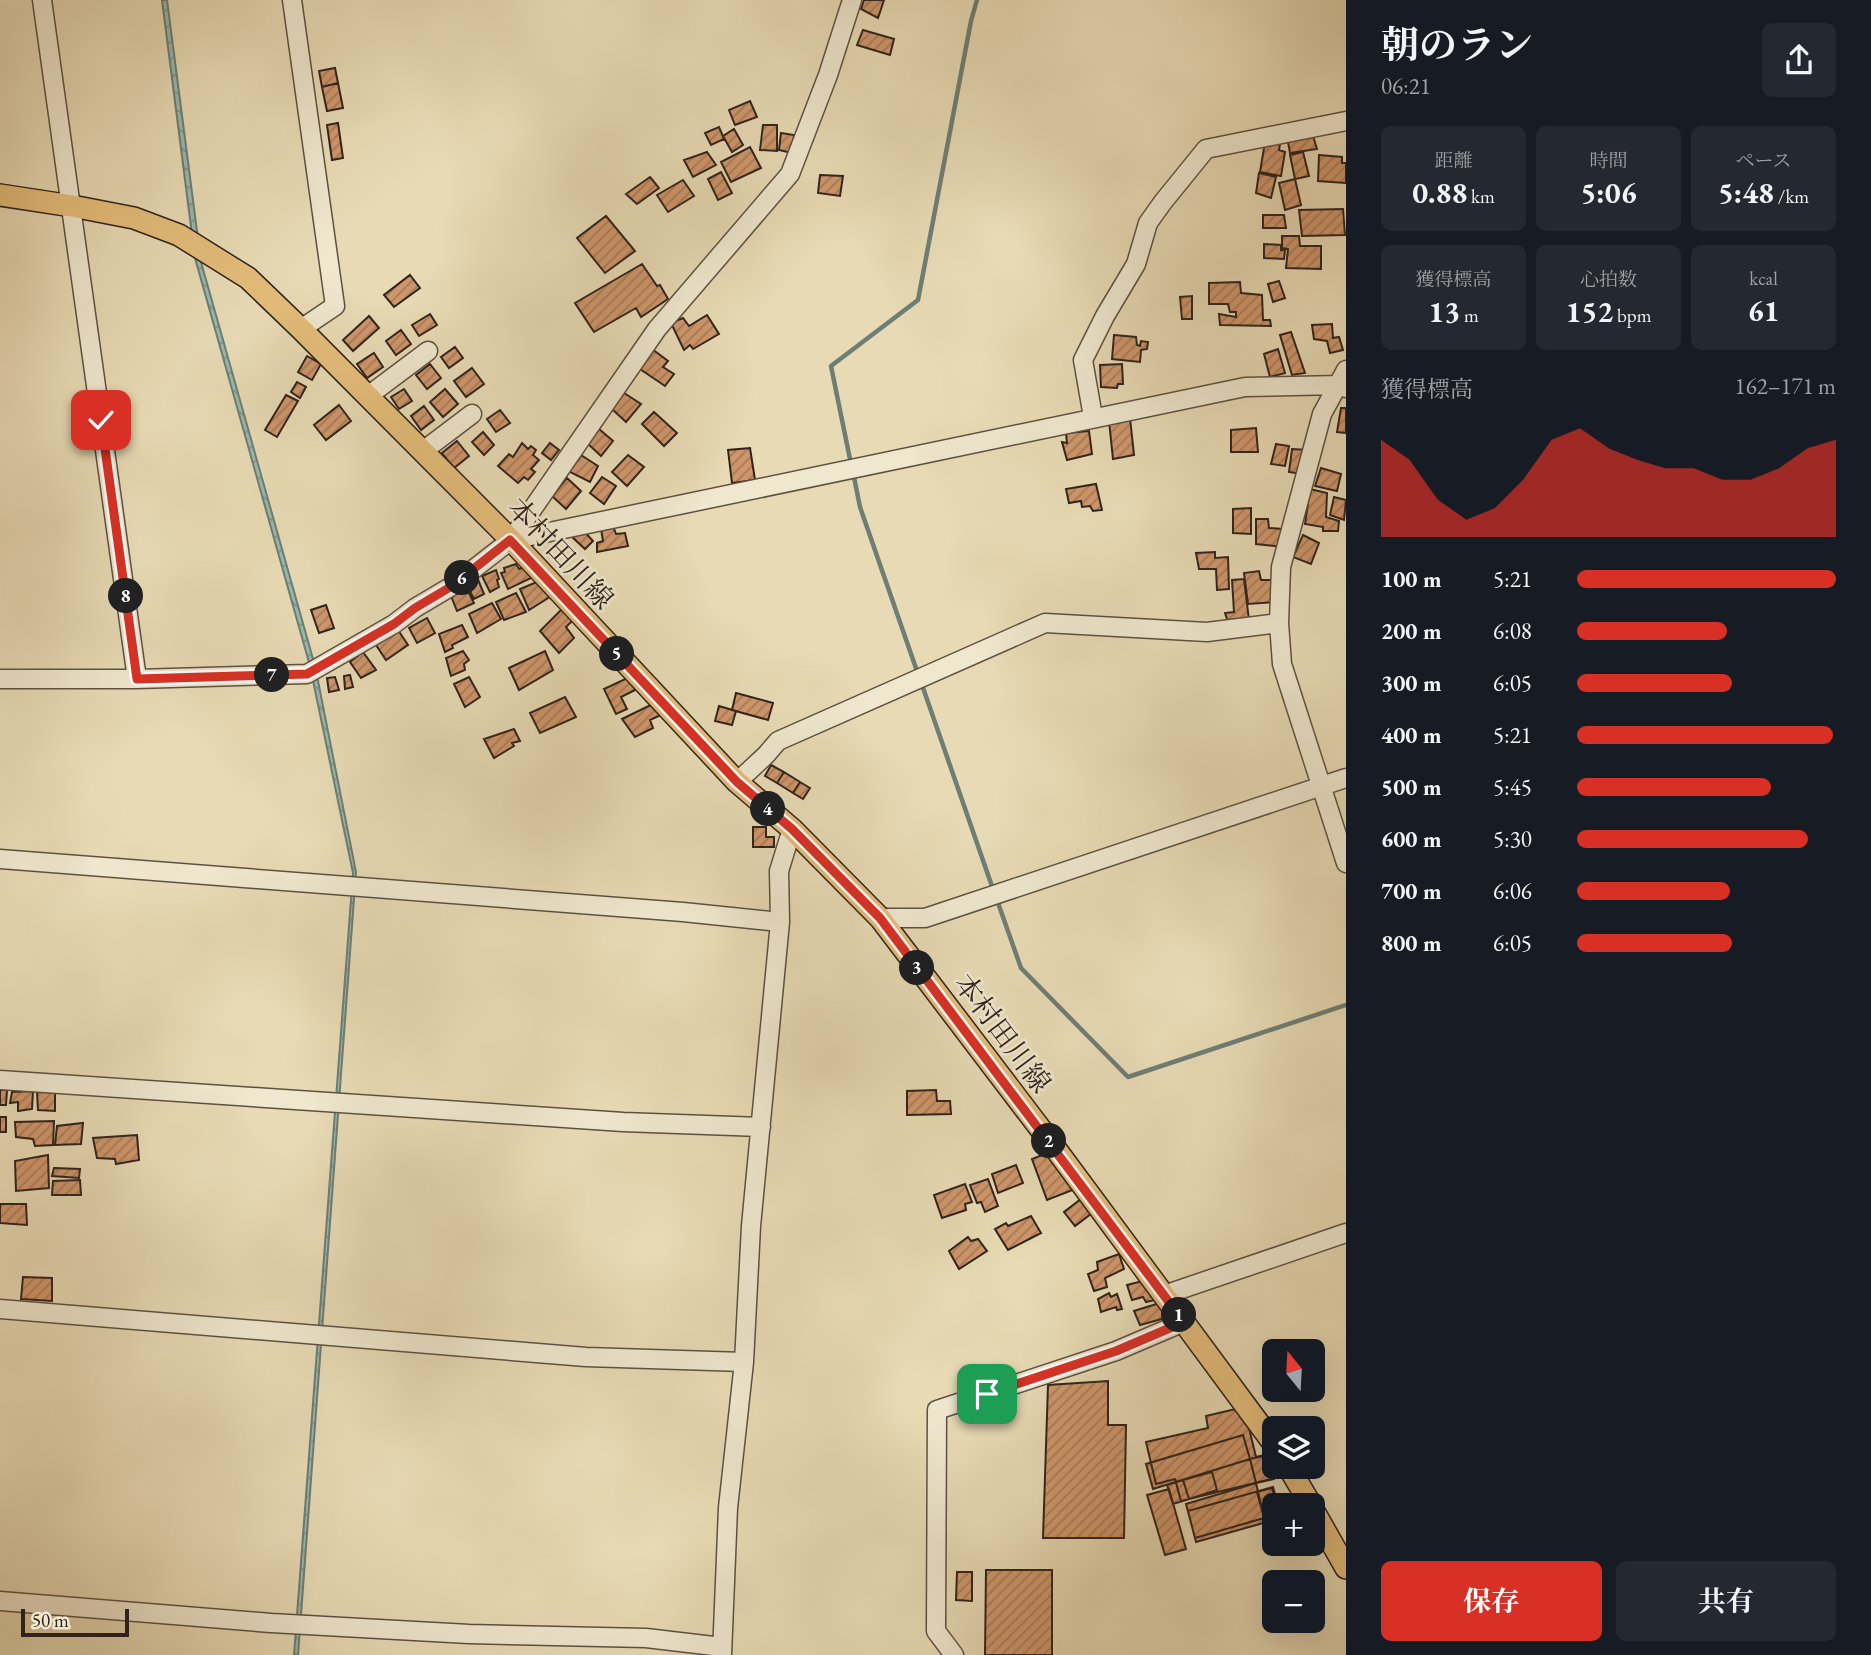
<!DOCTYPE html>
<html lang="ja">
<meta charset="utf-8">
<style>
:root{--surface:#171b24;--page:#242831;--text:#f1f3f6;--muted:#9ea1a6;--accent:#d93025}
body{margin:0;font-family:"EB Garamond","Noto Serif JP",serif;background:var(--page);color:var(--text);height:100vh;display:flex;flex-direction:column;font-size:26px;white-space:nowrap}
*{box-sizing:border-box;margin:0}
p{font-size:23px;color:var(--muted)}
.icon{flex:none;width:38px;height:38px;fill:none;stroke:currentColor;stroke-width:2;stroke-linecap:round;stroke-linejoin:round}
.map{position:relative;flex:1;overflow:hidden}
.panel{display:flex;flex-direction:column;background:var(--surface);width:525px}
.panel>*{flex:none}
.needle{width:46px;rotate:342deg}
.tools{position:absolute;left:1262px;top:1339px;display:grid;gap:14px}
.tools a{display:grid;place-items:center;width:63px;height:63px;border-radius:10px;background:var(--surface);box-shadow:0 7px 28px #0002;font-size:35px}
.scale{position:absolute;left:21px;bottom:18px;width:108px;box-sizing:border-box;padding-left:7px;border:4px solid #2f231c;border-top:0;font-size:19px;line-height:24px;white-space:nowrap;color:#2f231c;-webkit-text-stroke:5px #efe7ce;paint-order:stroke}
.pin{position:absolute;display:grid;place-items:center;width:60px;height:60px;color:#fff;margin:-30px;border-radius:14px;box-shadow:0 4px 10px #0006}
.km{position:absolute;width:35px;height:35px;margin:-18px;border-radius:50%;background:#222;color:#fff;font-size:19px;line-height:35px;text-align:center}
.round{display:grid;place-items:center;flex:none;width:74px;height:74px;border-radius:10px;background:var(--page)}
.head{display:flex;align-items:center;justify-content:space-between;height:119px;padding:0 35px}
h1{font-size:38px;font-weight:700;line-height:52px}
.stats{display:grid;grid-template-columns:repeat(3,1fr);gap:10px;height:119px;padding:7px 35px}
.stats div{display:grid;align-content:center;border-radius:10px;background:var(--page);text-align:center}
.stats b{font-size:30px;font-weight:700}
.stats small{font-size:19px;font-weight:400}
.stats p{font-size:19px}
.chart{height:196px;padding:14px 35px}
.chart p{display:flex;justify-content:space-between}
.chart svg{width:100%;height:126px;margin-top:7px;fill:var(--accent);opacity:.7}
.button{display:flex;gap:14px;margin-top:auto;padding:14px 35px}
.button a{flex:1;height:80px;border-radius:10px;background:var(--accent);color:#fff;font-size:28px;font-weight:700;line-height:80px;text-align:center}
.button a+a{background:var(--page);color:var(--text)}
ul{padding:0 35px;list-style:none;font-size:23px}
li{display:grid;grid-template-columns:112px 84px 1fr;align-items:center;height:52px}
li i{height:18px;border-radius:9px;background:var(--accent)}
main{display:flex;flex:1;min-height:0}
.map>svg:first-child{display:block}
</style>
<main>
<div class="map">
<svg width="1346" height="1655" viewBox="0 0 1346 1655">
<defs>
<pattern id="water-waves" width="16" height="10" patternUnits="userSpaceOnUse" patternTransform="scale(1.75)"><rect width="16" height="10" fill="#97bab0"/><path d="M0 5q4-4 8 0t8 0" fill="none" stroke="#7c978e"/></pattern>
<pattern id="building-hatch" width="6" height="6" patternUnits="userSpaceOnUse" patternTransform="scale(1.75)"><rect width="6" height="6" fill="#cf966b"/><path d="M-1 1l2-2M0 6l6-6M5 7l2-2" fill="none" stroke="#a87a57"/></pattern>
</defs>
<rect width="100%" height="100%" fill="#e7dab4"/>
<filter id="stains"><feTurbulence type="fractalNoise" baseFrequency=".00286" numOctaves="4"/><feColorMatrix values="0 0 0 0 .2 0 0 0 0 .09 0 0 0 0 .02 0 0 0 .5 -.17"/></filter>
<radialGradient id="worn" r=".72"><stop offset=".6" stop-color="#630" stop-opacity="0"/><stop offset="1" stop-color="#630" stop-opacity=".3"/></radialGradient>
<path fill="url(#water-waves)" stroke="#6d7e75" stroke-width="2" d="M162,0H167L201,262L315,666L356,872L298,1655H294L353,873L310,666L195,258Z"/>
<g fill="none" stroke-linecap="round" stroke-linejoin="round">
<path stroke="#6d7e75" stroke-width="4.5" d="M851,464L831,366L918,300L971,21L977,0
M853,472L860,507L918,674
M921,682L994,892
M997,900L1021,968L1128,1077L1346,1005"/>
</g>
<path fill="url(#building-hatch)" stroke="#2f231c" stroke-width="2" d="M864,0H884L878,18L861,9Z
M863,30L894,39L890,55L857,45Z
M335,68L338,83L322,87L319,71Z
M338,83L343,108L327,111L322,87Z
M750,101L757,117L735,125L729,110Z
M338,123L343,158L332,160L327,125Z
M763,125H777V151L760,150Z
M719,127L724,139L711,145L705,133Z
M734,129L743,145L732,152L723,136Z
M781,133L794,135L792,153L779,150Z
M1313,136L1317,149L1290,153L1288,142Z
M1265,142L1280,144L1279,150L1285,152L1281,176L1260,172Z
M750,147L761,168L731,182L721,162Z
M707,152L716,165L693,177L684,160Z
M1303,152L1309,176L1295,179L1290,155Z
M1319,155L1342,157V163H1346V183L1318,181Z
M721,172L732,193L718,200L708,179Z
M1259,173L1276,177L1271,198L1256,193Z
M820,175L843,176L840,196L818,193Z
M650,177L659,188L637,204L626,194Z
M1295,179L1301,205L1285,210L1279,183Z
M683,180L694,196L668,212L657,195Z
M1343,209L1345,235L1302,236L1299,210Z
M1263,215H1284L1286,228H1263Z
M606,216L635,251L605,273L577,238Z
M1282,236H1299L1300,246H1321V269L1286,268L1288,249L1282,248Z
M1264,244L1281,245V250H1285L1284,259L1264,258Z
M642,264L657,286L660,285L668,299L641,317L636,308L594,332L575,303Z
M410,275L420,288L394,307L384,295Z
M1279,281L1285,298L1273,302L1268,284Z
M1240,282L1241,293L1262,295L1263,320H1270L1271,326L1220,325L1219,314L1236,317V312H1230L1228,304H1209V283Z
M1192,296V319H1182L1180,297Z
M430,314L437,325L419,336L412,325Z
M707,315L719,334L693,349L690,345L684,350L671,323L683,318L689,326Z
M369,316L379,328L353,351L343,340Z
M1332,324L1333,338L1339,337L1343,350L1330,353L1327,341L1314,339L1312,325Z
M401,330L411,344L396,355L386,341Z
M1291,332L1305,373L1292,375L1280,335Z
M1114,335L1136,337L1137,345L1140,346L1141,341L1148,342L1147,349L1141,350L1140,362L1112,359Z
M648,346L668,361L663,367L674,374L665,386L634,365Z
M455,347L463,358L449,368L441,357Z
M1278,349L1285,373L1270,377L1264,354Z
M374,353L383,367L367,378L357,364Z
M307,356L321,364L312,380L298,372Z
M430,364L441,378L427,389L416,375Z
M1122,364L1123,384H1118L1117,388L1101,387L1100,365Z
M472,368L484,384L466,397L454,381Z
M297,382L306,387L300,398L291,392Z
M404,389L412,401L399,409L391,397Z
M445,389L458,404L443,417L430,402Z
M621,391L641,404L626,422L611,408Z
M286,395L298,401L277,437L265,430Z
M339,405L351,421L326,440L314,425Z
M424,406L434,420L421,430L411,416Z
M1341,408H1346V433L1337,432Z
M500,410L510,423L496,432L487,419Z
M654,412L677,433L664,446L642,424Z
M1130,418L1134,455L1113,459L1109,421Z
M1256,428L1258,452H1231V430Z
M599,429L613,441L601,456L586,442Z
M1089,431L1092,454L1067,460L1062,442L1067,443L1066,433Z
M483,432L494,445L484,455L472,442Z
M457,441L469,456L454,468L442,453Z
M522,443L528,449L531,446L536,450L533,455L539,460L531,469L535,472L528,480L524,477L518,483L498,466L509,454L513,457Z
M550,443L559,450L551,460L542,453Z
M1276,444L1289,446L1285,466L1271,464Z
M750,448L755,480L732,483L728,450Z
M1292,449L1307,450L1303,474L1289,472Z
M581,455L598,466L590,482L568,471Z
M628,455L644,467L627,486L612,472Z
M1321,468L1341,474L1337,491L1315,486Z
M602,477L616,486L604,504L590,493Z
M567,478L581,491L566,509L552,496Z
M1096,484L1102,510L1093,511L1090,506L1082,507L1081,501L1069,503L1066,489Z
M1310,489L1327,493L1326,517L1339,521L1338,531H1323V527L1305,524Z
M1334,497L1346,500L1344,520L1330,515Z
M1251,508V534L1233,533V509Z
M1256,519H1268L1269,528L1283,529V547L1256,544Z
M613,526L616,534L625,533L628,546L597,552V543L603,541L601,529Z
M581,528L593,541L585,549L571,536Z
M1303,535L1319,543L1311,564L1293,557Z
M1215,552V558L1228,557L1229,589L1217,590L1216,569H1199L1196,553Z
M516,564L519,569L525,566L531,578L508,589L501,573L505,572L504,568Z
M496,570L499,579L497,580L499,587L490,592L482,576Z
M1259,571L1261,580H1272L1275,602L1248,604L1244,573Z
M477,577L484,594L474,599L465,582Z
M544,579L553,595L529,610L520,589Z
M1244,579L1249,620L1228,622L1225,613L1234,612L1232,580Z
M463,581L474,603L457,611L451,596Z
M516,593L526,612L504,620L496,602Z
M492,603L501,619L477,633L469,614Z
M567,604L577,616L566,627L574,638L559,653L540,631Z
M326,605L334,628L319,633L311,610Z
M427,618L435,633L417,643L409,628Z
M462,625L468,637L452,645L453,648L445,652L439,634Z
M398,630L408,645L386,660L376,645Z
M463,651L469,660L464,664L465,670L451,676L446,658Z
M545,651L553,670L519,690L509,668Z
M363,652L376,670L361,678L350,662Z
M636,674L643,686L621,697L627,709L616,714L604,689Z
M350,675L353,687L345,689L344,676Z
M335,677L339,690L329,692L327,678Z
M469,677L480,697L465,707L454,684Z
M736,693L773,703L768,720L732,710Z
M565,697L576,717L540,733L530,713Z
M663,699L671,710L650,720L653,728L635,737L622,719Z
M719,706L736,711L732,725L715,721Z
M514,729L520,741L512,743L514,746L494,758L484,739Z
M771,765L784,772L777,783L765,776Z
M784,772L800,782L793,793L777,783Z
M800,782L810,788L803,799L793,793Z
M753,827H766V837H774V847H753Z
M0,1090H7L6,1105H0Z
M55,1090V1111L38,1110L37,1092Z
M936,1090L937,1101H950L951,1114L907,1115V1091Z
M33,1091L32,1109L18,1111V1102L10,1103L12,1092Z
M0,1117H6V1132H0Z
M54,1121L53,1145L35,1146L33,1139L16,1137L15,1122Z
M83,1123L81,1144L55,1145L57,1126Z
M137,1135L139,1160L116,1164L115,1159L97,1158L93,1138Z
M1052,1151L1075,1189L1047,1200L1032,1159Z
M48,1155L49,1188L16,1191L15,1161Z
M1016,1165L1023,1183L998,1193L992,1174Z
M54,1168L80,1169L79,1178L52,1176Z
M988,1179L998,1206L985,1212L981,1202L977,1203L970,1185Z
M80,1180L81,1195H52L53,1181Z
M965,1184L972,1202L965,1204L966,1210L942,1218L934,1195Z
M1085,1196L1096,1210L1075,1226L1064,1212Z
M0,1204H26L27,1225L0,1223Z
M1031,1216L1041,1233L1008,1250L995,1229L1006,1223L1008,1226Z
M968,1237L971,1241L978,1239L987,1251L959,1269L949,1251Z
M1119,1254L1124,1269L1105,1278L1107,1287L1094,1291L1088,1274L1098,1270L1097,1262Z
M23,1277L52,1278V1301L21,1299Z
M1147,1280L1159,1299L1146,1302L1143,1297L1132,1300L1127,1285Z
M1109,1293L1111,1297L1117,1294L1122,1309L1117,1310L1116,1307L1101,1312L1098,1299Z
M1163,1302L1169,1317L1140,1325L1134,1311Z
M1108,1381V1425H1126L1124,1538H1043L1048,1385Z
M1244,1407L1256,1457L1273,1453L1274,1466H1276L1279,1477L1181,1501L1175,1479L1156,1484L1146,1442L1208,1428L1206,1416Z
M1243,1435L1250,1459L1153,1489L1146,1464Z
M1268,1455L1274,1479L1256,1483L1250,1459Z
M1212,1472L1217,1490L1189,1499L1183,1480Z
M1183,1480L1189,1499L1173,1504L1167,1485Z
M1256,1483L1264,1518L1195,1538L1186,1504Z
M1273,1487L1278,1505H1274V1520L1196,1542L1188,1511Z
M1272,1488L1277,1505H1274V1515L1264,1518L1257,1492Z
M1169,1489L1186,1549L1165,1555L1147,1495Z
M986,1570H1052V1655H985Z
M957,1572H972V1601L956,1600Z"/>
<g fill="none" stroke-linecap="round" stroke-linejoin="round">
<g stroke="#5d5142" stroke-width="21">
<path id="minor" d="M42,0L137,679
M292,0L335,306L301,329
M1346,370L1322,414L1281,567L1279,623L1282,664L1346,863
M368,396L428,351
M1093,417L1083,360L1105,316L1136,264L1148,223L1163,202L1206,149L1346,121
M423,451L472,414
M511,540L1245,387L1340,385L1346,388
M0,679H137L307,674L394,624L415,608L452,586L511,540L657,329L790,174L828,75L852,0
M737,782L766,755L778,741L1045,623L1207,632L1279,623
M0,859L683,912L780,922
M880,918H925L1346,778
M0,1080L623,1122L761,1127
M1164,1295L1346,1233
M0,1309L586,1357L744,1362
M0,1601L271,1623L469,1634L646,1638L722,1647
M722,1655L728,1508L744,1362L751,1226L780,922L779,871L792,829
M954,1655L936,1631L937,1410L1116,1351L1184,1322"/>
</g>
<g stroke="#2f231c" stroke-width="24">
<path id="major" d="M0,195L72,206L134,218L179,235L248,278L301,329L511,540L737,782L792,829L880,918L1052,1144L1274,1444
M1288,1466L1311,1505
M1312,1508L1346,1568"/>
</g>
<use href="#minor" stroke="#efe7ce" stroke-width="18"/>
<use href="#major" stroke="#e4bd7a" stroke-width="21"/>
</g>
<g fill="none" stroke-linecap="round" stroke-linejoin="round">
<g stroke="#fff" stroke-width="14">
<path id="route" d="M101,420L137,679L307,674L394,624L415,608L452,586L510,540L737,782L792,829L880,918L1184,1322L1116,1351L987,1394"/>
</g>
<use href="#route" stroke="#d93025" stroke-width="9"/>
</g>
<g text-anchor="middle" stroke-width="5" stroke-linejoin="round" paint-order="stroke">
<g font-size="28" fill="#2f231c" stroke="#efe7ce">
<text transform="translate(561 553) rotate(47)" y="10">本村田川線</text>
<text transform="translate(1003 1033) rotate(53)" y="10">本村田川線</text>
</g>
</g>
<rect width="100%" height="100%" filter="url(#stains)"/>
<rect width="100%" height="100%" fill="url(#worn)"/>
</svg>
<div class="tools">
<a><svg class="needle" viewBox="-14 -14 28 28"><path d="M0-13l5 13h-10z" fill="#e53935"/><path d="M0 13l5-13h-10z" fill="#9ea1a6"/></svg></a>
<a><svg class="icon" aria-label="layers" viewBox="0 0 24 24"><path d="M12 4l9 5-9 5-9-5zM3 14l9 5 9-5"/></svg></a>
<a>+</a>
<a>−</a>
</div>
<div class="scale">50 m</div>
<div class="pin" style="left:987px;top:1394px;background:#1e9e55"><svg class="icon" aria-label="arrive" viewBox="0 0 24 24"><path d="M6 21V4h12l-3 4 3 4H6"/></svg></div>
<div class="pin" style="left:101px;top:420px;background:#d93025"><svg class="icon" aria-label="check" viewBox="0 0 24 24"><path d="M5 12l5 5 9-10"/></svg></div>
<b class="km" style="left:1179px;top:1315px">1</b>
<b class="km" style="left:1049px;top:1141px">2</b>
<b class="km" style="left:917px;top:968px">3</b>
<b class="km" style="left:768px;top:809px">4</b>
<b class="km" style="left:617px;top:654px">5</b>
<b class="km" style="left:462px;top:578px">6</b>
<b class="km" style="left:272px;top:675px">7</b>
<b class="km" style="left:126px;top:596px">8</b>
</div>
<section class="panel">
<div class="head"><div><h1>朝のラン</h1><p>06:21</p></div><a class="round"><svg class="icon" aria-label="share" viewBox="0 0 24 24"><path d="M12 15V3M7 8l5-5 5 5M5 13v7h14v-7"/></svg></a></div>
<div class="stats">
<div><p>距離</p><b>0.88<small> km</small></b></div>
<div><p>時間</p><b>5:06</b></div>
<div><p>ペース</p><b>5:48<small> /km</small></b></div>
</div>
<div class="stats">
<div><p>獲得標高</p><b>13<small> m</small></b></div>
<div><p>心拍数</p><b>152<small> bpm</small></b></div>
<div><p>kcal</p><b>61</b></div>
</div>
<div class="chart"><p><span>獲得標高</span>162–171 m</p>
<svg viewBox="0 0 160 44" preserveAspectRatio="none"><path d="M0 44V10L10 17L20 31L30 38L40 34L50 24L60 10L70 6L80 13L90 17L100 20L110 20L120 24L130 24L140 20L150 13L160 10V44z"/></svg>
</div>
<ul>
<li><b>100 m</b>5:21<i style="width:100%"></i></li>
<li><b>200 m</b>6:08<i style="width:58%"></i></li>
<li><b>300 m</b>6:05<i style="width:60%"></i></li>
<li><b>400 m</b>5:21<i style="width:99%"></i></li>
<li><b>500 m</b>5:45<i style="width:75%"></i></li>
<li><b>600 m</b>5:30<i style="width:89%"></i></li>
<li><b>700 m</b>6:06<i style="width:59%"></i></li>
<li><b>800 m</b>6:05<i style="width:60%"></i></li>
</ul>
<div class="button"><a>保存</a><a>共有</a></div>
</section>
</main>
